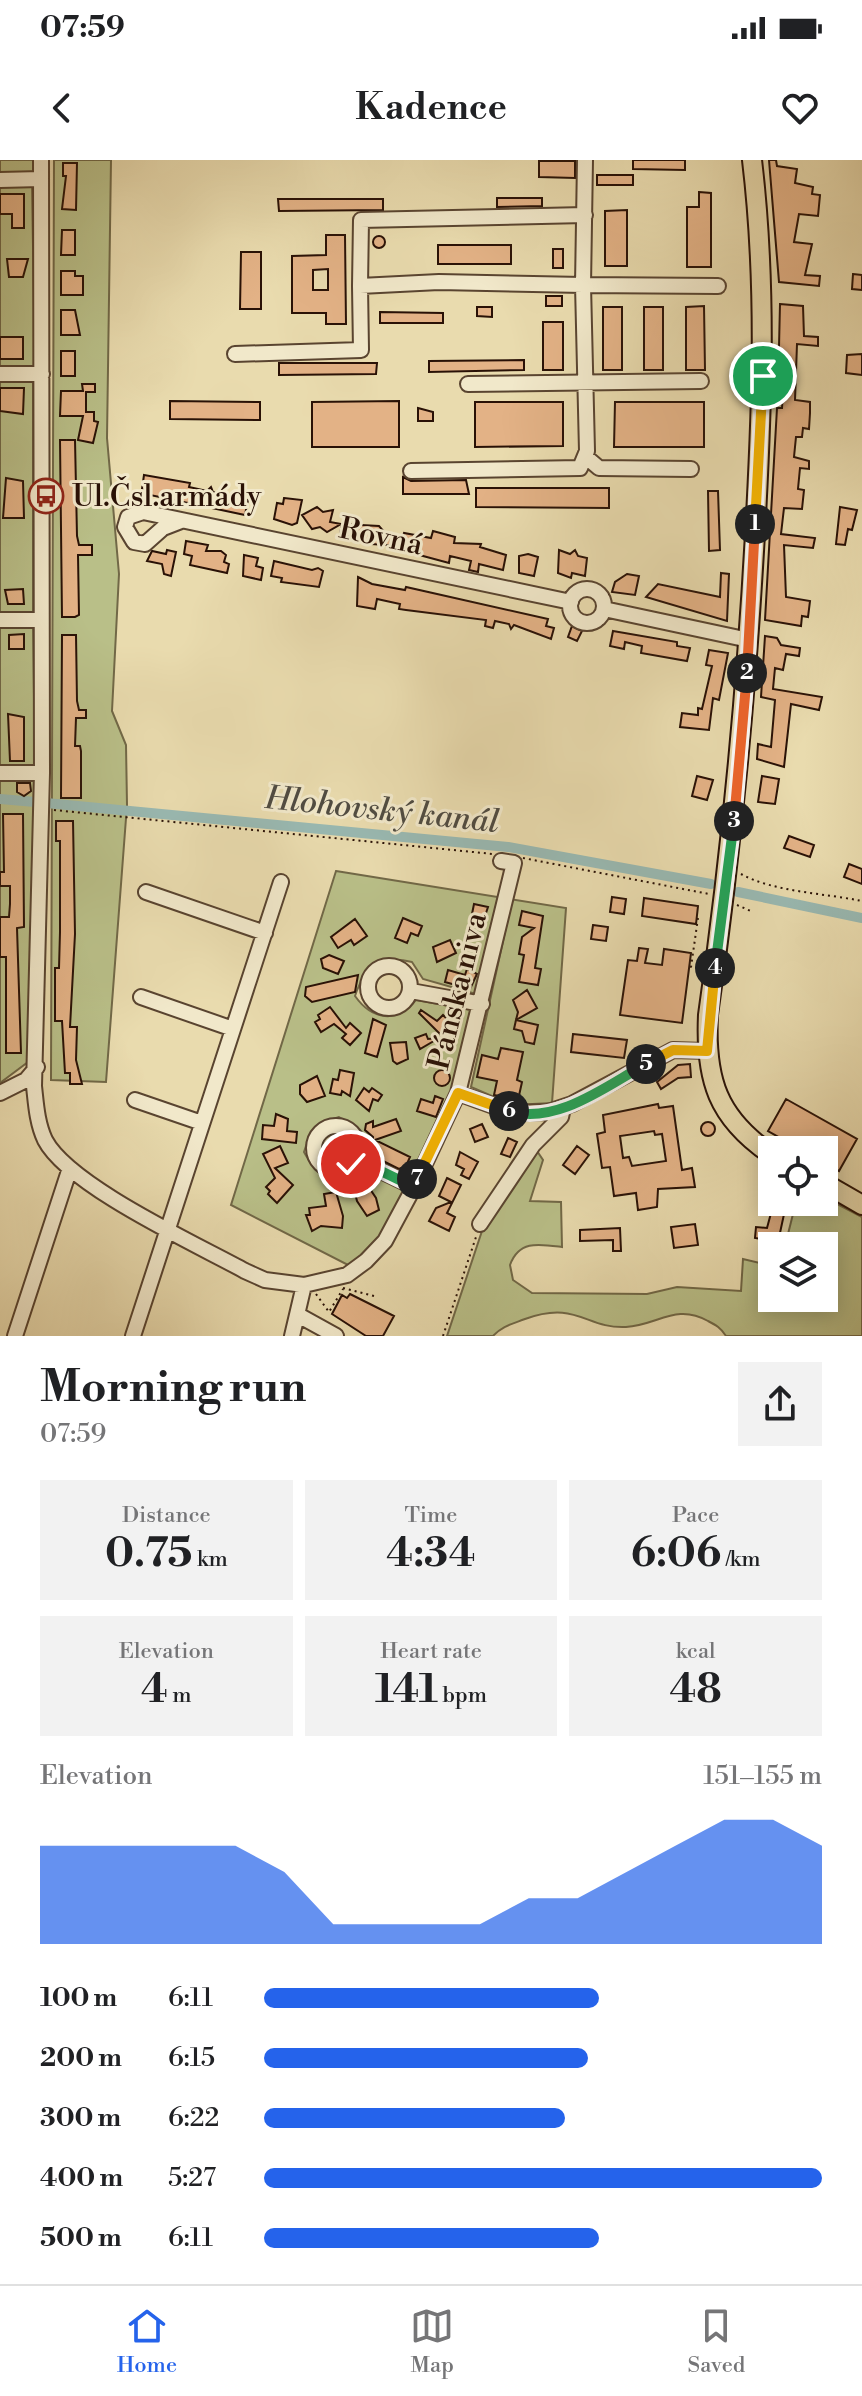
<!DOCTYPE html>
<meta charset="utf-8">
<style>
:root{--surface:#fff;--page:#f2f2f2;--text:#202124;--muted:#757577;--line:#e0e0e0;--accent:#2563eb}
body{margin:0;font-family:"Libre Bodoni",serif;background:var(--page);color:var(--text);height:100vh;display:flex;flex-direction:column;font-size:30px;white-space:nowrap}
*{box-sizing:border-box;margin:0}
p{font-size:26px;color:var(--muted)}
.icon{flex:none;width:44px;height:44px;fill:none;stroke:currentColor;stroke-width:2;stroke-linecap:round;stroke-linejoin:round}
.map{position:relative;height:1176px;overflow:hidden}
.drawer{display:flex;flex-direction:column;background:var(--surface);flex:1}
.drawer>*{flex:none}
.controls{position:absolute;left:758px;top:976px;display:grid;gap:16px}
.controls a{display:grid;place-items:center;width:80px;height:80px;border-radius:0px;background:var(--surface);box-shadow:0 4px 20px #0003;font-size:40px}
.pin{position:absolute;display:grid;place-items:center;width:68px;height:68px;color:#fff;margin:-34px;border:4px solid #fff;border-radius:50%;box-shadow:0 2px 8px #0007}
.km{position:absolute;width:40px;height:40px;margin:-20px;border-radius:50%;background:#222;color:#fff;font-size:22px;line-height:40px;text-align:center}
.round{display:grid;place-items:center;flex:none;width:84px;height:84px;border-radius:0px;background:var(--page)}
.headline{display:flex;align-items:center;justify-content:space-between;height:136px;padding:0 40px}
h1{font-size:44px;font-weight:700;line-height:60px}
.metrics{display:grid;grid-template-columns:repeat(3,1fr);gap:12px;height:136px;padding:8px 40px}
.metrics div{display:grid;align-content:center;border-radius:0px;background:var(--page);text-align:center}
.metrics b{font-size:40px;font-weight:700}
.metrics small{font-size:22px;font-weight:400}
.metrics p{font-size:22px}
.chart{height:224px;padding:16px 40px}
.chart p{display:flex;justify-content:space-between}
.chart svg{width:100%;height:144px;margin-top:8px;fill:var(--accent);opacity:.7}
ul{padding:0 40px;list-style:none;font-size:26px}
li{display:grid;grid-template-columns:128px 96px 1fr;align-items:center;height:60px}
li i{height:20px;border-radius:10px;background:var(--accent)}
.status{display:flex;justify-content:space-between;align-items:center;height:56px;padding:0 40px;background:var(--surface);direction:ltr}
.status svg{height:22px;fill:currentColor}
header{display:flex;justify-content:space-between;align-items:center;height:104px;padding:0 40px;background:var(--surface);font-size:36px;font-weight:700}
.dock{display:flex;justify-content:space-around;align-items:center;height:112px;border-top:2px solid var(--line);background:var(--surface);font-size:22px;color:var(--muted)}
.dock a{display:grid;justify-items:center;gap:4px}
.dock .current{color:var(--accent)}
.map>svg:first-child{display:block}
</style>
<div class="status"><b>07:59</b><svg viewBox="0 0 49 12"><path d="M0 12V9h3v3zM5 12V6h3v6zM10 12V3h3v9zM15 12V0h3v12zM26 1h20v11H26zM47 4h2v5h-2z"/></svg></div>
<header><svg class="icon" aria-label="back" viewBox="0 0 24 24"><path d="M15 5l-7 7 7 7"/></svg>Kadence<svg class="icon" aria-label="heart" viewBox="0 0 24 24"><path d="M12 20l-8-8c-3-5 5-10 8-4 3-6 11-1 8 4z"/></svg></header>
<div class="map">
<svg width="862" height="1176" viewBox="0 0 862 1176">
<rect width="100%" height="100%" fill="#e9dbae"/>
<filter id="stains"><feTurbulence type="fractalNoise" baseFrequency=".0025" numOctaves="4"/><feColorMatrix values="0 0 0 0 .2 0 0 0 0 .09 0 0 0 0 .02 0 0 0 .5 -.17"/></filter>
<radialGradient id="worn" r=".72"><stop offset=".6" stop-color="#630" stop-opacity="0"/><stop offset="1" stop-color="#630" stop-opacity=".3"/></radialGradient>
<path fill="#b9bf88" stroke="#716847" stroke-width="2" d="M0,0H34L33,12H0Z
M54,0H111L107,278L119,414L112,551L126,585L127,645L106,922L51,920Z
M32,26L35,207H0V27Z
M0,222H33V452H0Z
M33,466L35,606H0V467Z
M34,620L32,899L0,923V621Z
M336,711L566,748L552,943L513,945L471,927L507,763L492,762L476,834L423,819L412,802C380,794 365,806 355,836C372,860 397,864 416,840L472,850L452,929L411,1015L366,995C369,975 354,966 339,957C319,963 310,972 304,992C318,1018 335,1025 359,1008L404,1030L379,1077L350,1106L231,1045Z
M535,988L543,1000L530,1041L561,1042L562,1087C539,1084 519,1080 510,1105L513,1120L532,1133L647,1134L677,1127L741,1131L743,1099L772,1106V1138H824V1086H785L796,1042H824V1037L862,1057V1176H726C721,1168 716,1165 708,1161C676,1143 658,1165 626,1167C586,1169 577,1140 525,1159C512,1164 502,1166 493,1176H447L484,1065Z"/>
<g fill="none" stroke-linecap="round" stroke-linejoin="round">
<path stroke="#99b9b2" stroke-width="10" d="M0,639L35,642
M46,643L508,687L711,724
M738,732L862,758"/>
</g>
<path fill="#e3b286" stroke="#291106" stroke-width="2" fill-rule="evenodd" d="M633,0H685V10L633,9Z
M769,0H776L777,6L797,9L795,23L813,27L812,34L820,35L818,56L799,54L794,82L812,84L805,115L820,116L819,126L779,122Z
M539,1H575V18L539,17Z
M63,3H77L76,50L62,49L66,16H63Z
M597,15H633V25H597Z
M699,32L711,33V107H687V47H699Z
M0,34H24V68H12V54H0Z
M497,38H542V46L497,47Z
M278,39H383V50L279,51Z
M627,50V106H605V51Z
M62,70H75V95H61Z
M326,75H345L346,164H326V153H292V96L326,95ZM328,109V130H313V110Z
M373 82a6 6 0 1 1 12 0a6 6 0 1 1-12 0Z
M438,85H511V104H438Z
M553,89H563V108H553Z
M241,92H261V149H240Z
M7,99H28L23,117H9Z
M61,111H75V116H83V135H61Z
M853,114L862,115V130L852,129Z
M546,136H562V146H546Z
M780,144L803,146L804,176L818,177V186L797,184L795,240L810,242V253L809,269L803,268L802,277H796L794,297L809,301V309L800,308L798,329L804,330L802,349L784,348L781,374L815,378L813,388L784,385L786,437L810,441L808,457L802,456L801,466L765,460L777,248H782L783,230H778Z
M704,146L705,210H686V147Z
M477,147H492V157L477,156Z
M603,147H622V210H603Z
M644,147H663V210H644Z
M61,150H75L80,175H61Z
M380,152L443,153V163H380Z
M543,162H563V210H543Z
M0,177H23V199H0Z
M61,191H75V216H61Z
M862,194V215L846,213L847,195Z
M524,200V210L429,212V201Z
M279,203H377L376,214L279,215Z
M82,224H95V232H86V252H94V261L98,262L93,283L78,280L83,256H60L61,231H83Z
M0,228H24L23,254L0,251Z
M170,241L260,242V260L170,259Z
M399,241V287H312V242Z
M475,242H563V286L475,287Z
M615,242H704V287H614Z
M418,248L433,252V261H418Z
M60,280H75L77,376L79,385H92V395H78L79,455L75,457H62Z
M144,315L190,323L189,327L207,331L211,327L213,332L248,340L245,355L150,335V330L142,329Z
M403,317L411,321L466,320L469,334H403Z
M6,318L23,321L24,358H3Z
M476,328H609V348L476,347Z
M708,331H718L720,390L709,391Z
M284,338L302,340L297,363L292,365L274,359L277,343L283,344Z
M317,347L323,352L333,350L330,362L341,364L327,372L320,367L312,369L302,355Z
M840,347L857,350L852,370L848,369L845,385L836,384Z
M342,364L379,366L385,373L403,376L404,373L431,378L433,371L455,377L454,383L481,384L480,387L506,395L503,410L479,404L478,412L469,410L471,401L450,396L449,403L412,393L401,386L371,384L340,374Z
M186,381L208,385L206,391H221L226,395L224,402L229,404L227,413L190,405L192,396L184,394Z
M167,390L176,392L171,416L164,414L162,404L147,401L152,391L166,394Z
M559,390L570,394L575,390L578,396L587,398L585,416L572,413L571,418L558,413Z
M528,394L538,397L534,416L519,413V396Z
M244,395L258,398L256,406L263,408L261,420L243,416Z
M274,401L312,410L318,408L323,411L319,427L281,422L282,418L271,416Z
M721,413L729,414L727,461L646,437L658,424L720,437Z
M627,414L639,416L635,435L612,432L615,422Z
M358,417L372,424L405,430L406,427L548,459L546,466L554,468L551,479L514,465L511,469L509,464L495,461L493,468L485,466L486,460L406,450L399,449L400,444L377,439L375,449L357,446Z
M23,429L24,444H8L5,430Z
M572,466L582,471L577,481L568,477Z
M613,471L677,482V486L690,488L687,501L641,493L642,486L625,482L624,489L610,486Z
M24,474V489H9V475Z
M62,475H76L77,541L79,550H86V558H76L75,586H80L81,591V638H61Z
M765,476L777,478L781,485L800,488L799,496L786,494L783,510L775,508L773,529L822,537L819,550L791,544L784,607L757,599L758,584L771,587L775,540L761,537Z
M709,490L728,493L719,540L713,538L709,570L680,567L682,553L698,555V548L702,549L712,506L706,505Z
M8,554L24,557V601H10Z
M697,616L713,620L707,640L692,636Z
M762,616L779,619L775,644L758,642Z
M30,623L31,631L24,636L17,632V623Z
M3,654H23L24,767L17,768L21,893H6V797H0V757H9L10,744V726H0V712H4Z
M56,661H73L75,774L70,867H77L76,900L82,924H70V913H65L62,861H55V808H59L60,772V681H56Z
M789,676L814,685L810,697L784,688Z
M849,704L862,709V724L844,717Z
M612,737L626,739L624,754L610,752Z
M644,738L698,746L696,764L642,756Z
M474,744L488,747L485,756L472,754Z
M522,751L543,756L535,808L541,809L538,825L519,822L524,795L519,794L522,777L534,768L519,765Z
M403,758L422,766L418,776L411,773L407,783L395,778Z
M355,759L367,776L354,785L351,780L338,788L331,777Z
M593,765L608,767L606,781L591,779Z
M450,780L456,793L437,802L433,787Z
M639,788L648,789L645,803L662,805L664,789L691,793L682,863L620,855L628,800L637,801Z
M329,795L344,801L338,814L323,808L321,799Z
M467,809L477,814L470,829L445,822L448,810L465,815Z
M358,815L355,832L312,842L305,836L306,827Z
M527,830L537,848L516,860L518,852L513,840Z
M330,847L346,868L350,863L361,873L350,885L342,878L346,874L334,864L321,872L315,862L320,859L318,855Z
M421,850L437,861L443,855L454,866L443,877L419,853Z
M373,859L386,865L377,897L365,893Z
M516,860L538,865L534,884L525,882L522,871L514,869Z
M426,874L428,879L439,878L420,889L415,878Z
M573,874L627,880L624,898L571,892Z
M406,882L408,899L397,904L393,901L390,883Z
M501,888L523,892L517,920L522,922L518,940L494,935L497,921L477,917L482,895L498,899Z
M690,904L691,917L678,918L661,929L657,922L678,905Z
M340,910L354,913L350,936L342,931L341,935L330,933L333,919L338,920Z
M434 918a8 8 0 1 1 16 0a8 8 0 1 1-16 0Z
M317,916L325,936L307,942L300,934V925Z
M364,928L369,932L372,928L382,935L378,941L373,939L369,951L356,940Z
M435,936L443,939L436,957L417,951L421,939L433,943Z
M786,939L857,979L839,1011L824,1002V990H802L768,971Z
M658,944L659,948L673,946L682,1010L692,1008L695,1027L658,1029L657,1047L638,1050L636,1033L614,1036L610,1007L602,1008L597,974L605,972L603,955ZM654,971L655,975L662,974L666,1001L632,1006L629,997L623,998L620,976Z
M276,954L288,959L287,971L297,972L296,983L262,979L263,965L274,966Z
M396,959L401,971L375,980L410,997L406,1006L399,1009L383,1001L373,990V977L365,970L366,964L373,961V967Z
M701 969a7 7 0 1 1 14 0a7 7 0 1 1-14 0Z
M482,964L488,977L475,982L470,969Z
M508,978L517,982L510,997L501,994Z
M280,986L288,1003L275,1008L293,1025L277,1043L268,1034L270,1031L266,1027L275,1018L263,994Z
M577,986L589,995L575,1014L563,1005Z
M460,992L478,1002L469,1019L461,1015L464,1009L456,1005Z
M447,1018L461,1025L447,1053L455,1057L449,1071L429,1061L436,1048L451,1042L439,1036Z
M364,1020L376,1038L379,1050L367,1056L357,1041L353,1025Z
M336,1032L343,1056L342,1068L321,1066L312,1071L306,1055H310L309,1048L326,1046L324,1034Z
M774,1042L786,1045L778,1082L755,1078L756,1067L767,1068Z
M695,1064L698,1085L674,1088L671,1067Z
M620,1068L621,1091H613V1080L580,1081V1070Z
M350,1134L394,1156L383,1176H366L332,1154L342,1135L347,1138Z"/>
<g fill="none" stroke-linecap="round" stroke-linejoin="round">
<g stroke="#594430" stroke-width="18">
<path id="minor" d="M41,0L42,613L34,926C36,944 37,963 45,980C69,1026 196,1084 245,1111L265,1120L304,1125
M0,20L41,19
M360,126L361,60L585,55
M235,194L361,190L360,126L439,122L583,125L585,0
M0,214H42
M468,224L701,221
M586,297L599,308L691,309
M411,311L580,308L587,291L583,125L718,126
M181,361L163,368L145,384L134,382L125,367L128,357L143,352L571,442
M570 446a17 17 0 1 1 34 0a17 17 0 1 1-34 0Z
M604,449L749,480
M0,460H41
M0,613H42
M146,732L265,773
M368 827a21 21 0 1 1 42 0a21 21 0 1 1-42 0Z
M411,831L482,844
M141,837L233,869
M0,933L26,920L37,907
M458,933L513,953L548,952L572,944L673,890L707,891
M135,940L202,963
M314 988a22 22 0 1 1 44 0a22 22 0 1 1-44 0Z
M356,999L414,1027
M480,1064L533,985L561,957L563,948
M298,1155L336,1176
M15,1176L69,1011
M133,1176L281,722
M292,1176L304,1125L347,1115L366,1101L385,1081L414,1027L458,933L514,703L501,701"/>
</g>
<g stroke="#291106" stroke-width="22">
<path id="major" d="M752,0C767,125 762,248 755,374C746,536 731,695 708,855C705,919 717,958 772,995
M824,1023L862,1045"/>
</g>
<path stroke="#291106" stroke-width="2" stroke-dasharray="2 4" stroke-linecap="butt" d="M575,429C589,421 601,425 610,438
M565,454C575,469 589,473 603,463
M54,650L493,694
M523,698L709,734
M741,714C774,732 823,733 862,741
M737,745L753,752
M698,758L691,807L699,808
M343,1128L374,1136
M316,1134L329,1152L343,1129
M443,1176L476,1077"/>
<use href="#minor" stroke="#f1e8ca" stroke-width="14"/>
<use href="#major" stroke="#e9dbae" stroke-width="18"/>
</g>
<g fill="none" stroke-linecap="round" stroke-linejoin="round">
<g stroke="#fff" stroke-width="16">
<path id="split-1" d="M755,364L763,216"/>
</g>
<g stroke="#fff" stroke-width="16">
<path id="split-2" d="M747,513L755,364"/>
</g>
<g stroke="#fff" stroke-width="16">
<path id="split-3" d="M734,661L747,513"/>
</g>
<g stroke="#fff" stroke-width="16">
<path id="split-4" d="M715,808L734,661"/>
</g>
<g stroke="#fff" stroke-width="16">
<path id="split-5" d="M646,904L673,890L707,891L715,808"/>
</g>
<g stroke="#fff" stroke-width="16">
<path id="split-6" d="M509,951C557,965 606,926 646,904"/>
</g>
<g stroke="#fff" stroke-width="16">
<path id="split-7" d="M417,1019L458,933L509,951"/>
</g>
<g stroke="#fff" stroke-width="16">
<path id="split-8" d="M351,1004L356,999L414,1027L417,1019"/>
</g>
<use href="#split-1" stroke="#f5b400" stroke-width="10"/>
<use href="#split-2" stroke="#f0652b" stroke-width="10"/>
<use href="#split-3" stroke="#f0652b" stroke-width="10"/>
<use href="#split-4" stroke="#22a559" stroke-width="10"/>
<use href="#split-5" stroke="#f5b400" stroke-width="10"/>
<use href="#split-6" stroke="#22a559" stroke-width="10"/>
<use href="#split-7" stroke="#f5b400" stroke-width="10"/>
<use href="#split-8" stroke="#22a559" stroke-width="10"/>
</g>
<defs>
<g id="bus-ring" transform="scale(1.8)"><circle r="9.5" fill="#f1e8ca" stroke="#8f2418" stroke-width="1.5"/><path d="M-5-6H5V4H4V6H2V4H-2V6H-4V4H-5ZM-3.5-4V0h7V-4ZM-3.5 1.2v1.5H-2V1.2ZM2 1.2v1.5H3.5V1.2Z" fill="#8f2418"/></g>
</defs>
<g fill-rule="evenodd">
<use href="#bus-ring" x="46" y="336"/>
</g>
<g text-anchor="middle" stroke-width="6" stroke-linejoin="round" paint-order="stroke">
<g font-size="30" fill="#291106" stroke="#f1e8ca" text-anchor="start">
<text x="72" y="346">Ul.Čsl.armády</text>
</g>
<g font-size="30" fill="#291106" stroke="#f1e8ca">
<text transform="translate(381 376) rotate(12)" y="10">Rovná</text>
<text transform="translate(457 831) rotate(-76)" y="10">Pánska niva</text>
</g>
<g font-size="32" font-style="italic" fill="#504c42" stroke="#f1e8ca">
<text transform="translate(382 649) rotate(6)" y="11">Hlohovský kanál</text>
</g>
</g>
<rect width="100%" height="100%" filter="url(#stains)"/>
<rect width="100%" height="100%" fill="url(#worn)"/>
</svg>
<div class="controls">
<a><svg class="icon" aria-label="locate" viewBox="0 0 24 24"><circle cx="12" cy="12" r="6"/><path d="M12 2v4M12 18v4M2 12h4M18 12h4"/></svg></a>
<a><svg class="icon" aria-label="layers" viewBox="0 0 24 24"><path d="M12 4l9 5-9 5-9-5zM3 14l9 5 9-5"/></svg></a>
</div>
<div class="pin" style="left:763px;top:216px;background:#1e9e55"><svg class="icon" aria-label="arrive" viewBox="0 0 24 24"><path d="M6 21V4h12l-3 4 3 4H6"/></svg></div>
<div class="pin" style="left:351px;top:1004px;background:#d93025"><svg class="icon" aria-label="check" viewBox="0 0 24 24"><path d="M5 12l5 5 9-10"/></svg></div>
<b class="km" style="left:755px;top:364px">1</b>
<b class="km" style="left:747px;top:513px">2</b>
<b class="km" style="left:734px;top:661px">3</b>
<b class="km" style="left:715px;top:808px">4</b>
<b class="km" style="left:646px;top:904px">5</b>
<b class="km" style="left:509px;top:951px">6</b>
<b class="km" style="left:417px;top:1019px">7</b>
</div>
<section class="drawer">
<div class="headline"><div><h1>Morning run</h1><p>07:59</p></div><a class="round"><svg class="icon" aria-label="share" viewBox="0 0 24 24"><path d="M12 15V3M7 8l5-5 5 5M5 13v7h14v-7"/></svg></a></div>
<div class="metrics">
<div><p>Distance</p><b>0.75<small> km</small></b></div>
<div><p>Time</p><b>4:34</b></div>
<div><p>Pace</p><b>6:06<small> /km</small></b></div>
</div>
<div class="metrics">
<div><p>Elevation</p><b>4<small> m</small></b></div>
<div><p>Heart rate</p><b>141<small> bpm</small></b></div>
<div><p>kcal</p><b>48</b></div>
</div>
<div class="chart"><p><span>Elevation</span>151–155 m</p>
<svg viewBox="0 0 160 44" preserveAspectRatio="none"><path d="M0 44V14L10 14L20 14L30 14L40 14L50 22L60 38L70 38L80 38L90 38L100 30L110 30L120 22L130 14L140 6L150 6L160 14V44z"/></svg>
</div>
<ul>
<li><b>100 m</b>6:11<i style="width:60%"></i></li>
<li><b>200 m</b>6:15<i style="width:58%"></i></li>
<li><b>300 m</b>6:22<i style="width:54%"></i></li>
<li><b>400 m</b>5:27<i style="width:100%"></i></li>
<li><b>500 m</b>6:11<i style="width:60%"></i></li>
</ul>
</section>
<nav class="dock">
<a class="current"><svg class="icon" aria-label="home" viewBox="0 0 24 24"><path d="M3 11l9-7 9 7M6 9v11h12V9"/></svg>Home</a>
<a><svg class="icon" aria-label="map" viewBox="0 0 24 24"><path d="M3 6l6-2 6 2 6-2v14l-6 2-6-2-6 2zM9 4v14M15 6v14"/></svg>Map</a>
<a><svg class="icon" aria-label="saved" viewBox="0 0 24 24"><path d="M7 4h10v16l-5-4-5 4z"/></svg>Saved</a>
</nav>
